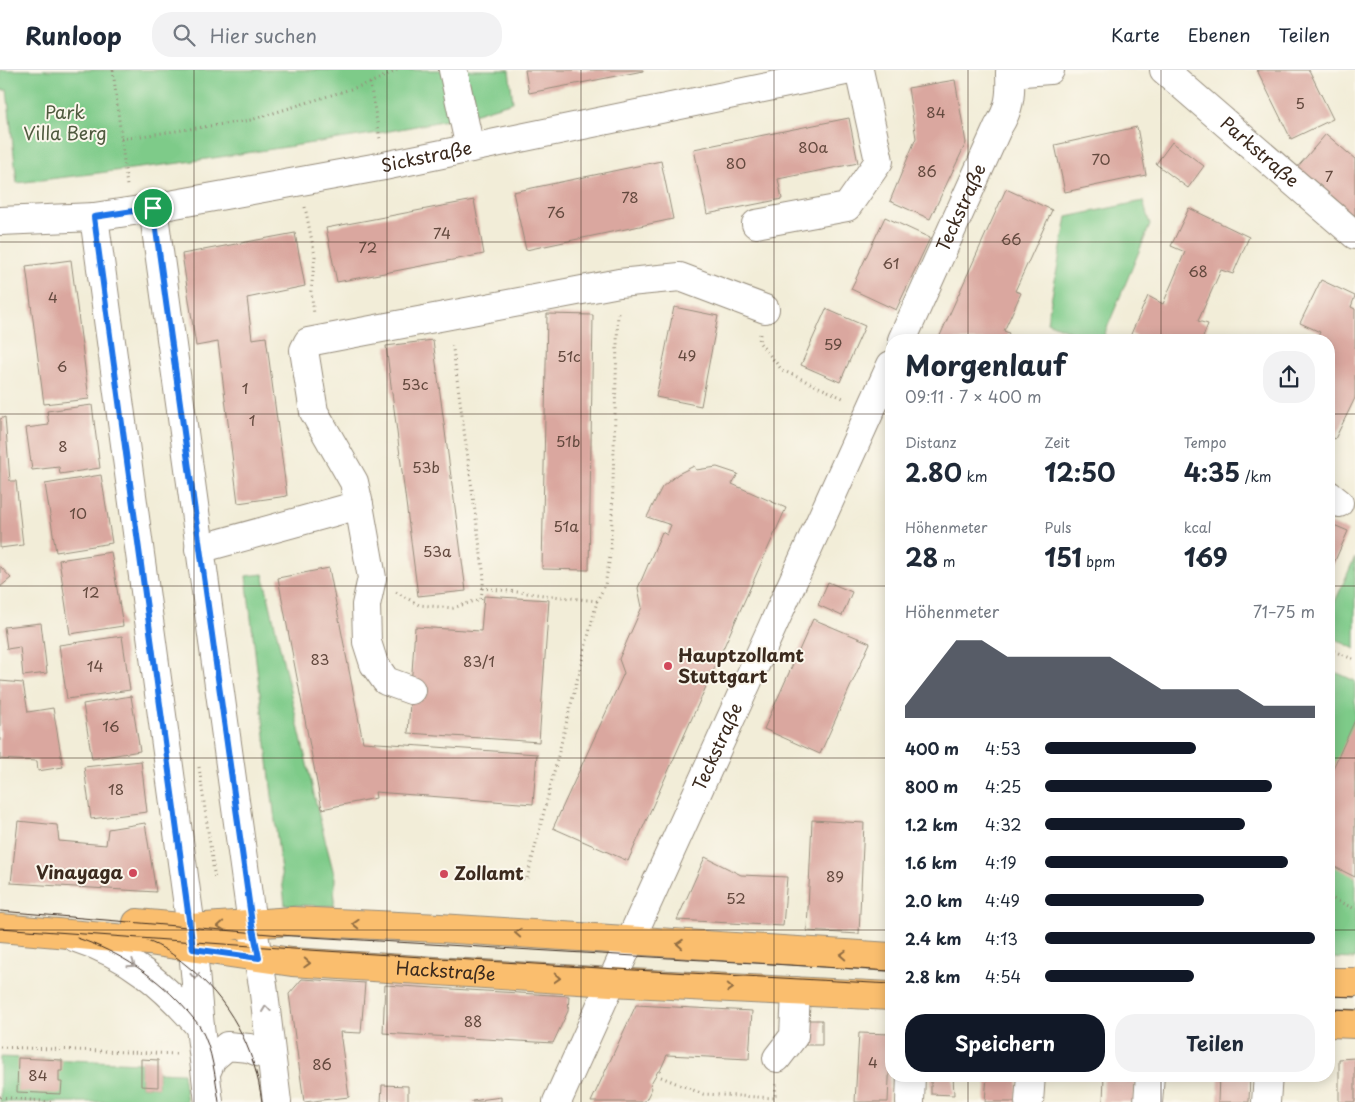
<!DOCTYPE html>
<html lang="de">
<meta charset="utf-8">
<style>
:root{--surface:#fff;--page:#f2f2f3;--text:#1f2937;--muted:#747a83;--line:#e0e1e3;--accent:#111827}
body{margin:0;font-family:"Playpen Sans",sans-serif;background:var(--page);color:var(--text);height:100vh;display:flex;flex-direction:column;font-size:19px;white-space:nowrap}
*{box-sizing:border-box;margin:0}
p{font-size:16px;color:var(--muted)}
.icon{flex:none;width:28px;height:28px;fill:none;stroke:currentColor;stroke-width:2;stroke-linecap:round;stroke-linejoin:round}
.map{position:relative;flex:1;overflow:hidden}
.side{position:absolute;left:885px;top:264px;width:450px;height:748px;display:flex;flex-direction:column;background:var(--surface);border-radius:20px;box-shadow:0 2px 12px #0003}
.side>*{flex:none}
.pin{position:absolute;display:grid;place-items:center;width:42px;height:42px;color:#fff;margin:-21px;border:2px solid #fff;border-radius:50%;box-shadow:0 1px 5px #0007}
.round{display:grid;place-items:center;flex:none;width:52px;height:52px;border-radius:20px;background:var(--page)}
.summary{display:flex;align-items:center;justify-content:space-between;height:85px;padding:0 20px}
h1{font-size:28px;font-weight:700;line-height:38px}
.figures{display:grid;grid-template-columns:repeat(3,1fr);gap:8px;height:85px;padding:5px 20px}
.figures div{display:grid;align-content:center}
.figures b{font-size:25px;font-weight:700}
.figures small{font-size:14px;font-weight:400}
.figures p{font-size:14px}
.chart{height:140px;padding:10px 20px}
.chart p{display:flex;justify-content:space-between}
.chart svg{width:100%;height:90px;margin-top:5px;fill:var(--accent);opacity:.7}
.cta{display:flex;gap:10px;margin-top:auto;padding:10px 20px}
.cta a{flex:1;height:58px;border-radius:20px;background:var(--accent);color:#fff;font-size:20px;font-weight:700;line-height:58px;text-align:center}
.cta a+a{background:var(--page);color:var(--text)}
ul{padding:0 20px;list-style:none;font-size:16px}
li{display:grid;grid-template-columns:80px 60px 1fr;align-items:center;height:38px}
li i{height:12px;border-radius:6px;background:var(--accent)}
header{display:flex;align-items:center;gap:30px;box-sizing:border-box;height:70px;padding:0 25px;background:var(--surface);border-bottom:1px solid var(--line)}
header strong{font-size:24px}
nav{display:flex;gap:28px;margin-inline-start:auto;font-size:18px}
.search{width:350px;height:45px;background:var(--page);display:flex;align-items:center;gap:12px;box-sizing:border-box;padding:0 18px;border-radius:20px;color:var(--muted);font-size:19px}
.map>svg:first-child{display:block}
</style>
<header>
<strong>Runloop</strong>
<div class="search"><svg class="icon" aria-label="search" viewBox="0 0 24 24"><circle cx="10" cy="10" r="6"/><path d="M15 15l6 6"/></svg>Hier suchen</div>
<nav><a>Karte</a><a>Ebenen</a><a>Teilen</a></nav>
</header>
<div class="map">
<svg width="1355" height="1032" viewBox="0 0 1355 1032">
<rect width="100%" height="100%" fill="#fbf7ec"/>
<filter id="ink" filterUnits="userSpaceOnUse"><feTurbulence type="fractalNoise" baseFrequency=".02" numOctaves="2"/><feDisplacementMap in="SourceGraphic" scale="10" xChannelSelector="R" yChannelSelector="G"/><feConvolveMatrix kernelMatrix="1 2 1 2 8 2 1 2 1" color-interpolation-filters="sRGB"/></filter>
<filter id="wash" filterUnits="userSpaceOnUse"><feTurbulence type="fractalNoise" baseFrequency=".0096" numOctaves="4" result="noise"/><feDisplacementMap in="SourceGraphic" scale="20" xChannelSelector="R" yChannelSelector="G"/><feGaussianBlur stdDeviation="1.12" result="paint"/><feColorMatrix in="noise" values="0 0 0 0 0 0 0 0 0 0 0 0 0 0 0 0 0 1.4 0 .05"/><feComposite in="paint" operator="in"/></filter>
<g filter="url(#wash)">
<rect width="100%" height="100%" fill="#f2edd8"/>
<path fill="#7ecb89" stroke="#5c7a54" d="M0,0H509L513,32L463,47L379,63L180,93L17,113L7,20H0Z
M1143,131L1150,155L1102,270H1090L1047,252L1067,147Z
M1355,487V579L1329,566V545Z
M263,504L319,746L335,808L334,836L285,835L246,506Z
M1331,600L1355,611V889L1329,888V605Z
M0,987L141,993V1016L158,1017V1002L183,1003L187,1032H0Z"/>
<g id="blocks">
<path fill="#daa79f" d="M525,0H643V1L529,23Z
M1257,0H1309L1333,49L1291,69Z
M955,10L966,73L930,149L890,131L916,68L908,18Z
M849,48L858,93L778,109L782,129L707,144L694,79Z
M1137,57L1146,105L1065,122L1055,75Z
M1326,64L1355,89V152L1295,100Z
M1172,72L1204,96L1188,118L1156,94Z
M661,91L673,149L526,180L513,122Z
M1006,119L1052,140L1015,221L1021,223L1004,261L1009,263L1006,270H938Z
M474,130L484,184L337,212L326,158Z
M1189,138L1249,167L1233,204L1221,200L1198,251L1208,254L1202,270H1144L1131,264L1148,226L1163,234L1185,182L1171,176Z
M885,147L930,168L896,240L851,219Z
M295,163L305,216L247,228L252,269L266,267L287,426L238,433L218,272L196,276L182,184Z
M71,190L89,329L44,334L26,196Z
M1321,210L1355,226L1351,237L1355,239V328L1335,369L1329,366V270H1316L1320,262L1300,253Z
M674,237L718,246L701,336L656,327Z
M826,239L865,256L840,312L801,295Z
M547,244L593,245L589,500L542,499Z
M433,270L466,521L418,526L386,276Z
M92,335L100,398L60,404L59,397L32,400L26,358L49,355L47,341Z
M5,347L10,411H16L23,475L0,478V349Z
M694,396L696,400L717,397L738,404L732,414L786,438L628,791L553,758L624,603L619,589L642,537L638,518L662,462L667,465L671,455L647,447L662,417L678,404Z
M101,405L112,473L56,482L45,414Z
M1329,453L1348,461L1331,500H1329Z
M111,482L123,556L70,564L59,490Z
M0,496L11,508L0,517Z
M329,498L363,672L537,684L533,734L375,722L376,728L322,739L278,508Z
M828,512L852,522L842,546L818,535Z
M484,526L549,530L539,672L408,663L415,557L481,561Z
M813,549L870,573L820,684L764,659Z
M41,553L47,603L23,606L20,577L7,579L4,557Z
M122,566L130,620L67,629L59,575Z
M0,611L23,613L28,642L53,638L63,697L38,701L37,691L0,689Z
M131,626L140,681L92,689L83,634Z
M1355,650V807L1329,794V707Z
M141,691L147,742L91,749L84,697Z
M812,750L864,753L859,864L807,861Z
M18,751L57,755L59,771L106,775L108,759L145,753L156,822L11,813Z
M705,787L741,805L787,807L783,856L677,850Z
M302,909L365,913L361,963L340,962L349,1027L304,1032L289,924Z
M385,915L569,926L568,941L553,973L383,963Z
M636,935L752,941L749,989L667,985L660,1001H658L650,1015L652,1018L646,1030L643,1032H591Z
M799,950H822V975H799Z
M859,963L891,964L888,1032H855Z
M18,988L62,990V1001H59V1012H62L61,1024L17,1022Z
M1355,988V1032H1339V989Z
M141,989L158,990V1017L141,1016Z
M931,1005H953L954,1025L931,1024Z
M987,1005H1018L1016,1032H985Z
M1104,1005H1136L1134,1032H1103Z
M1219,1005H1250L1249,1032H1218Z
M382,1015L408,1016V1032H381Z
M501,1027V1032H472V1031Z"/>
</g>
</g>
<g filter="url(#ink)">
<use href="#blocks" fill-opacity="0" stroke="#968c7b" stroke-width="1"/>
<g fill="none" stroke-linecap="round" stroke-linejoin="round">
<g stroke="#968c7b" stroke-width="30">
<g id="minor">
<path d="M453,0L470,78"/>
<path id="s1" d="M1164,0L1355,165"/>
<path d="M1010,3L1050,0"/>
<path d="M153,138L252,854L263,915L277,1032"/>
<path d="M94,147L191,858L200,957L209,1032"/>
<path id="s2" d="M0,151L94,147L153,138L384,96L850,0"/>
<path d="M756,154L847,137L879,91L859,0"/>
<path id="s3" d="M902,270L998,57C1010,38 1011,25 1010,3"/>
<path d="M1329,425L1339,433"/>
<path d="M359,435L372,508L366,535L367,572L374,594L386,611L411,620"/>
<path d="M199,479L359,435L354,412L314,342L304,280L308,272L619,213L680,207L765,239"/>
<path d="M76,868C129,885 164,915 200,957"/>
<path d="M777,988L794,966L796,921"/>
<path d="M206,1003L212,989L227,976L249,978L271,987"/>
<path id="s4" d="M557,1032L891,295"/>
<path d="M910,1032L911,1005"/>
<path d="M1029,1032L1031,1005"/>
<path d="M1148,1032L1150,1005"/>
<path d="M1266,1032L1268,1005"/>
</g>
</g>
<g stroke="#968c7b" stroke-width="30">
<g id="major">
<path d="M137,853L191,858L293,851L440,858L891,887"/>
<path id="s5" d="M0,858L149,871L292,892L611,912L891,926"/>
<path d="M1329,912H1355"/>
<path d="M1329,953L1355,954"/>
</g>
</g>
<path stroke="#968c7b" stroke-width="3" stroke-dasharray="1 4" stroke-linecap="butt" d="M113,0L127,116
M370,13L380,69
M121,69L251,50L370,13L398,0
M305,137L315,186L311,221L314,244
M760,264L759,272L782,300L845,329
M482,518L597,531L605,515L611,481L618,240
M396,522L419,535L453,538L481,529L484,507L452,272
M1329,579L1355,590
M199,697L215,810
M513,808L527,809L597,531
M1329,827L1355,839
M0,977L177,984
M661,1007L703,1024L775,1028L776,1014
M0,1027L51,1032"/>
<use href="#minor" stroke="#fff" stroke-width="28"/>
<use href="#major" stroke="#fabe6e" stroke-width="28"/>
<path stroke="#3b2a1e" stroke-width="1" d="M0,841L293,866L891,901
M0,858L293,879L616,899L891,914
M77,868C120,882 159,908 188,942C192,947 197,952 200,957C213,980 215,1007 219,1032
M147,871C162,876 174,885 186,895C229,929 255,978 262,1032
M1329,926L1355,927
M1329,939L1355,940"/>
</g>
<defs><path id="oneway-chevron" d="M-2-3.5L2.5 0L-2 3.5" fill="none" stroke-width="1.6" stroke-linecap="round" stroke-linejoin="round" transform="scale(1.25)"/></defs>
<g stroke="#916d42">
<use href="#oneway-chevron" transform="translate(356 854) rotate(-178)"/>
<use href="#oneway-chevron" transform="translate(221 856) rotate(176)"/>
<use href="#oneway-chevron" transform="translate(518 863) rotate(-176)"/>
<use href="#oneway-chevron" transform="translate(680 874) rotate(-176)"/>
<use href="#oneway-chevron" transform="translate(843 885) rotate(-177)"/>
<use href="#oneway-chevron" transform="translate(307 893) rotate(3)"/>
<use href="#oneway-chevron" transform="translate(557 908) rotate(3)"/>
<use href="#oneway-chevron" transform="translate(730 918) rotate(3)"/>
</g>
<g stroke="#a79f9a">
<use href="#oneway-chevron" transform="translate(132 894) rotate(34)"/>
<use href="#oneway-chevron" transform="translate(195 906) rotate(85)"/>
<use href="#oneway-chevron" transform="translate(266 939) rotate(-97)"/>
</g>
</g>
<g fill="none" stroke-linecap="round" stroke-linejoin="round" filter="url(#ink)">
<g stroke="#fff" stroke-width="10">
<path id="route" d="M153,138L252,854L259,888L193,879L94,147Z"/>
</g>
<use href="#route" stroke="#1a73e8" stroke-width="6"/>
</g>
<path fill="none" stroke="#3b2a1e" stroke-width="1" stroke-opacity="0.55" d="M194,0V1032M387,0V1032M581,0V1032M774,0V1032M968,0V270M1161,0V270M0,172H1355M0,344H891M1329,344H1355M0,516H891M1329,516H1355M0,688H891M1329,688H1355M0,860H891M1329,860H1355M968,1005V1032M1161,1005V1032"/>
<g fill="#d1495b" stroke="#fbf7ec" stroke-width="2">
<circle cx="668" cy="596" r="5"/>
<circle cx="133" cy="803" r="5"/>
<circle cx="444" cy="804" r="5"/>
</g>
<g text-anchor="middle" stroke-width="4" stroke-linejoin="round" paint-order="stroke">
<g font-size="15" fill="#63493e">
<text x="1300" y="39">5</text>
<text x="936" y="48">84</text>
<text x="813" y="83">80a</text>
<text x="1101" y="95">70</text>
<text x="736" y="99">80</text>
<text x="927" y="107">86</text>
<text x="1329" y="112">7</text>
<text x="630" y="133">78</text>
<text x="556" y="148">76</text>
<text x="442" y="169">74</text>
<text x="1011" y="175">66</text>
<text x="368" y="183">72</text>
<text x="891" y="199">61</text>
<text x="1198" y="207">68</text>
<text x="53" y="233">4</text>
<text x="833" y="280">59</text>
<text x="687" y="291">49</text>
<text x="569" y="292">51c</text>
<text x="62" y="302">6</text>
<text x="415" y="320">53c</text>
<text x="245" y="324">1</text>
<text x="252" y="356">1</text>
<text x="568" y="377">51b</text>
<text x="63" y="382">8</text>
<text x="426" y="403">53b</text>
<text x="78" y="449">10</text>
<text x="566" y="462">51a</text>
<text x="437" y="487">53a</text>
<text x="91" y="528">12</text>
<text x="320" y="595">83</text>
<text x="479" y="597">83/1</text>
<text x="95" y="602">14</text>
<text x="111" y="662">16</text>
<text x="116" y="725">18</text>
<text x="835" y="812">89</text>
<text x="736" y="834">52</text>
<text x="473" y="957">88</text>
<text x="873" y="998">4</text>
<text x="322" y="1000">86</text>
<text x="38" y="1011">84</text>
</g>
<g font-size="18" fill="#4f5a3e" stroke="#fbf7ec">
<text x="65" y="49">Park<tspan x="65" dy="21">Villa Berg</tspan></text>
</g>
<g font-size="18" fill="#3b2a1e" stroke="#fbf7ec">
<text dy="6" stroke="none"><textPath href="#s1" startOffset="126">Parkstraße</textPath></text>
<text dy="6" stroke="none"><textPath href="#s2" startOffset="432">Sickstraße</textPath></text>
<text dy="6" stroke="none"><textPath href="#s3" startOffset="145">Teckstraße</textPath></text>
<text dy="6" stroke="none"><textPath href="#s4" startOffset="390">Teckstraße</textPath></text>
<text dy="6" stroke="none"><textPath href="#s5" startOffset="448">Hackstraße</textPath></text>
</g>
<g font-size="18" font-weight="bold" fill="#3b2a1e" stroke="#fbf7ec" text-anchor="start">
<text x="678" y="592">Hauptzollamt<tspan x="678" dy="21">Stuttgart</tspan></text>
<text x="123" y="809" text-anchor="end">Vinayaga</text>
<text x="454" y="810">Zollamt</text>
</g>
</g>
</svg>
<div class="pin" style="left:153px;top:138px;background:#1e9e55"><svg class="icon" aria-label="arrive" viewBox="0 0 24 24"><path d="M6 21V4h12l-3 4 3 4H6"/></svg></div>
<section class="side">
<div class="summary"><div><h1>Morgenlauf</h1><p>09:11 · 7 × 400 m</p></div><a class="round"><svg class="icon" aria-label="share" viewBox="0 0 24 24"><path d="M12 15V3M7 8l5-5 5 5M5 13v7h14v-7"/></svg></a></div>
<div class="figures">
<div><p>Distanz</p><b>2.80<small> km</small></b></div>
<div><p>Zeit</p><b>12:50</b></div>
<div><p>Tempo</p><b>4:35<small> /km</small></b></div>
</div>
<div class="figures">
<div><p>Höhenmeter</p><b>28<small> m</small></b></div>
<div><p>Puls</p><b>151<small> bpm</small></b></div>
<div><p>kcal</p><b>169</b></div>
</div>
<div class="chart"><p><span>Höhenmeter</span>71–75 m</p>
<svg viewBox="0 0 160 44" preserveAspectRatio="none"><path d="M0 44V38L10 22L20 6L30 6L40 14L50 14L60 14L70 14L80 14L90 22L100 30L110 30L120 30L130 30L140 38L150 38L160 38V44z"/></svg>
</div>
<ul>
<li><b>400 m</b>4:53<i style="width:56%"></i></li>
<li><b>800 m</b>4:25<i style="width:84%"></i></li>
<li><b>1.2 km</b>4:32<i style="width:74%"></i></li>
<li><b>1.6 km</b>4:19<i style="width:90%"></i></li>
<li><b>2.0 km</b>4:49<i style="width:59%"></i></li>
<li><b>2.4 km</b>4:13<i style="width:100%"></i></li>
<li><b>2.8 km</b>4:54<i style="width:55%"></i></li>
</ul>
<div class="cta"><a>Speichern</a><a>Teilen</a></div>
</section>
</div>
